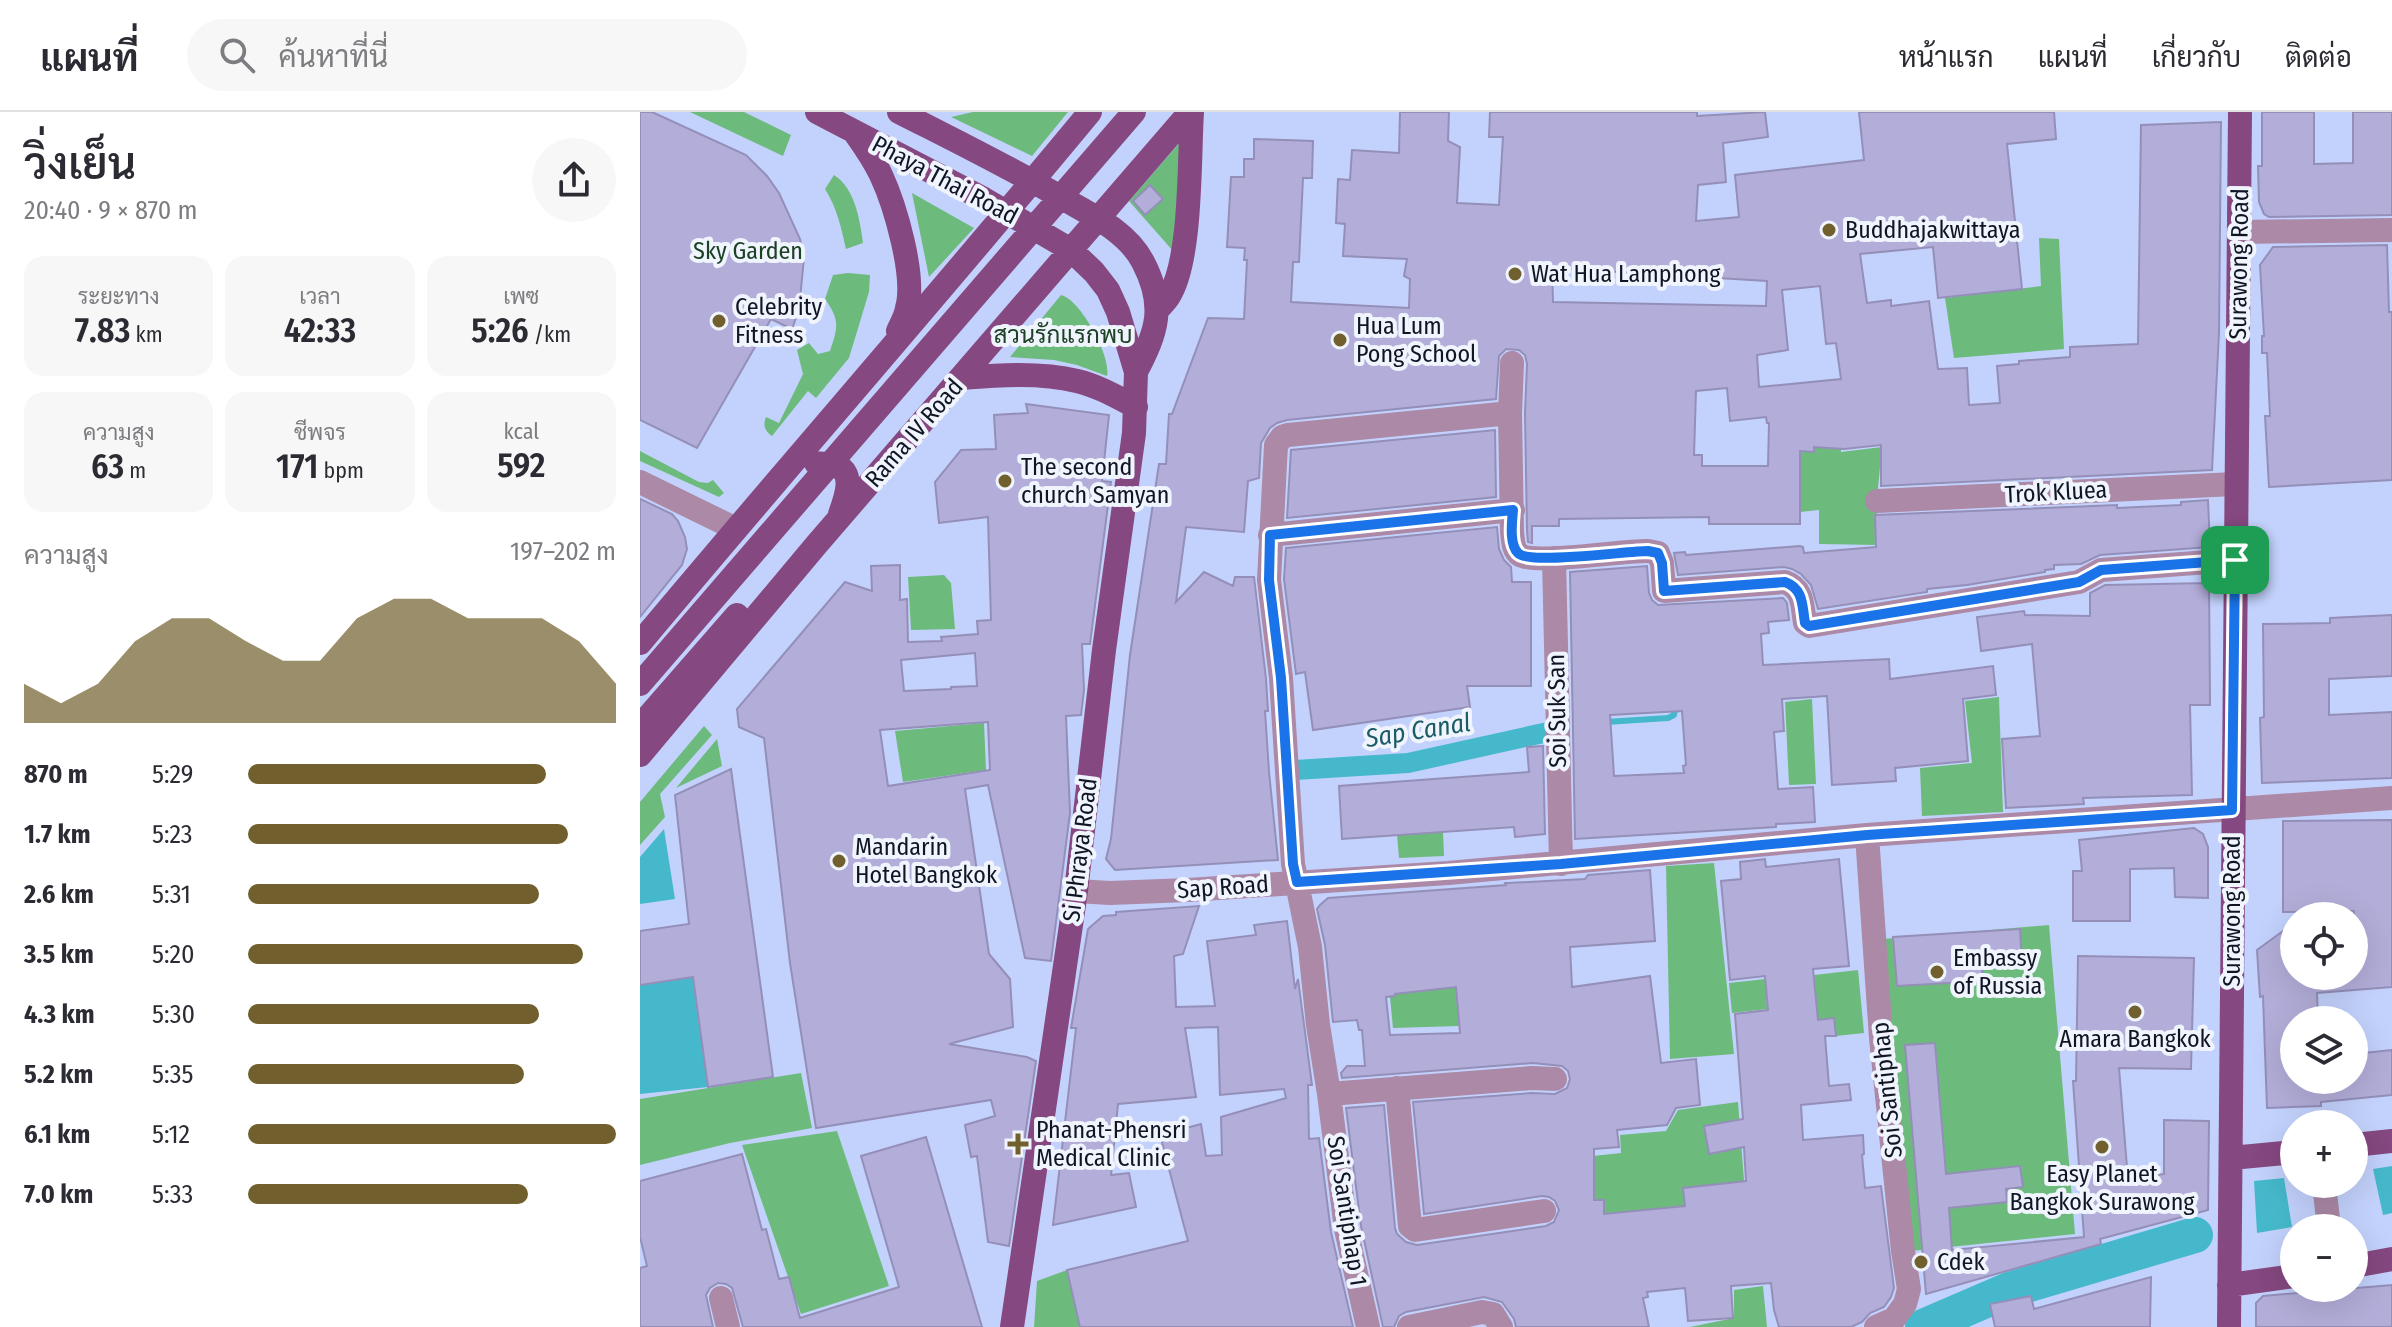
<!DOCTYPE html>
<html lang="th">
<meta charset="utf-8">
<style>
:root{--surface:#fff;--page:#f7f7f7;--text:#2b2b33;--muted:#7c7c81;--line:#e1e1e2;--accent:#715f2d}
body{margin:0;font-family:"Fira Sans Condensed",Sarabun,sans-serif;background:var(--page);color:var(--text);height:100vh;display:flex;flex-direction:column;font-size:30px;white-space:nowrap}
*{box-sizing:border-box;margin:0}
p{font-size:26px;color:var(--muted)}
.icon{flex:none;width:44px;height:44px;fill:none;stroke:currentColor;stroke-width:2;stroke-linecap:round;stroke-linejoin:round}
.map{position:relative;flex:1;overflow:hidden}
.details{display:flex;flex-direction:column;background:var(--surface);width:640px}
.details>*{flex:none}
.tools{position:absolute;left:1640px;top:790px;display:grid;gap:16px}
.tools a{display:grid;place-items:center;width:88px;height:88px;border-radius:50%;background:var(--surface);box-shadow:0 8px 32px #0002;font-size:40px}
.pin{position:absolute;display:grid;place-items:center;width:68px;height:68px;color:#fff;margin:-34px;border-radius:16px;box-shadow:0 4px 12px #0006}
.round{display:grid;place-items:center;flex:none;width:84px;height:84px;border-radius:42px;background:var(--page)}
.head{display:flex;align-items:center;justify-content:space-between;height:136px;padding:0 24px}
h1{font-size:44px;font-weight:600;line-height:60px}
.stats{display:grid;grid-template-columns:repeat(3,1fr);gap:12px;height:136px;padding:8px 24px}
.stats div{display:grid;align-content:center;border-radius:20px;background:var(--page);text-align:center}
.stats b{font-size:34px;font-weight:600}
.stats small{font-size:22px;font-weight:400}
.stats p{font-size:22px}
.chart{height:224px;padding:16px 24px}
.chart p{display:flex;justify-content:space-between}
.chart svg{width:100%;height:144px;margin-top:8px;fill:var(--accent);opacity:.7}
ul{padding:0 24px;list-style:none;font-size:26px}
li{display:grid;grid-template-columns:128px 96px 1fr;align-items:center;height:60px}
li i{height:20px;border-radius:10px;background:var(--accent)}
header{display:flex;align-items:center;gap:48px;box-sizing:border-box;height:112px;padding:0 40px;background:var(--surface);border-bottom:2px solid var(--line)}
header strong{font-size:38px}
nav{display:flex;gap:44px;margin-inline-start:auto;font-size:28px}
.search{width:560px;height:72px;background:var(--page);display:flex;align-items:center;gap:20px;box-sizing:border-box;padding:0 28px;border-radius:44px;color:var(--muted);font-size:30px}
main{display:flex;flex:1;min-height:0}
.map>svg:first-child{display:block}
</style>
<header>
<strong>แผนที่</strong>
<div class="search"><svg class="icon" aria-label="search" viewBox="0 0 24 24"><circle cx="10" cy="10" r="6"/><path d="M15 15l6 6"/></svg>ค้นหาที่นี่</div>
<nav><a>หน้าแรก</a><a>แผนที่</a><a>เกี่ยวกับ</a><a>ติดต่อ</a></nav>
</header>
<main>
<section class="details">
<div class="head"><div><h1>วิ่งเย็น</h1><p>20:40 · 9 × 870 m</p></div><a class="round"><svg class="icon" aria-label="share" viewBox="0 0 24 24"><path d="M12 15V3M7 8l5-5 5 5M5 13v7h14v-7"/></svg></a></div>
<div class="stats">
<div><p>ระยะทาง</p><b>7.83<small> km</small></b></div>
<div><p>เวลา</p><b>42:33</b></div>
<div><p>เพซ</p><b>5:26<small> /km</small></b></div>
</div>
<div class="stats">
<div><p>ความสูง</p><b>63<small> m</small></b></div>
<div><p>ชีพจร</p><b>171<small> bpm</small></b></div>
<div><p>kcal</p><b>592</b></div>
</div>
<div class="chart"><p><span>ความสูง</span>197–202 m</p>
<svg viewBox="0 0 160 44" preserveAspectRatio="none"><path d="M0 44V32L10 38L20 32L30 19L40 12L50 12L60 19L70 25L80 25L90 12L100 6L110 6L120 12L130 12L140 12L150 19L160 32V44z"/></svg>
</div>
<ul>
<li><b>870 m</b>5:29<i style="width:81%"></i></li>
<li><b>1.7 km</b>5:23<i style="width:87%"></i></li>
<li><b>2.6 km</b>5:31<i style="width:79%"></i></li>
<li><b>3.5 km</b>5:20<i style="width:91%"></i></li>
<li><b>4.3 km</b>5:30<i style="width:79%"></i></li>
<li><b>5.2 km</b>5:35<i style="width:75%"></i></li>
<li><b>6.1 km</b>5:12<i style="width:100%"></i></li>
<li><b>7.0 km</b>5:33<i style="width:76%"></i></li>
</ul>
</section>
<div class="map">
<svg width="1752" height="1215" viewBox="0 0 1752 1215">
<rect width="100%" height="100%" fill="#c3d2fc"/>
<path fill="#6cbb7d" d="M50,0H104L151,23L143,44Z
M333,0H428L392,44L311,5Z
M542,28L533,139L489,89Z
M194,63C215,76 220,108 223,131L206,137C201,115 197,96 185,77Z
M272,81L334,116L289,165Z
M1399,126L1419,127L1424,237L1314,246L1305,186L1401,174Z
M208,161L230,163L229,180L209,246L176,286L168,279L132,324C124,318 123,313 126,305L139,311L163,262L157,238L169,231L178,242L190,239C198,215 200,208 185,187L193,163Z
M421,183C440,187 472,245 467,264L437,253L414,248L370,245Z
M1200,326L1201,340L1242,335L1237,386V433L1179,432V398L1160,400L1159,338Z
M0,339L59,370L68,371L73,368L84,381L79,385L0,349Z
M304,463L311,471L315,517L271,518L268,465Z
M1359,585L1363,700L1282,704L1280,656L1332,651L1325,589Z
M1172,587L1176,672L1149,673L1145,590Z
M344,611L346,658L263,670L255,619Z
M64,614L72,623L20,682L25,705L0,733V690Z
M77,627L82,654L36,676Z
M803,720L804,744L759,746L757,723Z
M1074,751L1094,942L1030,947L1026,754Z
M1409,813L1435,1122L1271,1139L1243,827Z
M814,853L819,914L753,916L750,885L755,884L753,856Z
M1218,858L1224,921L1196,924L1194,907L1178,908L1174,863Z
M1125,867L1127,897L1092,901L1089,871Z
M161,961L172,1016L90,1031L0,1053V987Z
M1098,990L1107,1107L960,1151L925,1047L981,1041L980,1023L1026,1019L1038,998Z
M197,1019L249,1174L161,1202L102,1033Z
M427,1158L440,1215H394L397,1169Z
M1123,1174L1127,1215H1050L1094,1206V1178Z"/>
<path fill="#45b9cb" d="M24,717L35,787L0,792V745Z
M53,865L68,975L0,982V873Z
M1752,1054V1101L1743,1103L1733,1057Z
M1644,1066L1652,1115L1617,1121L1614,1069Z"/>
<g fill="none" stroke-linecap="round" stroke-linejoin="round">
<path stroke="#45b9cb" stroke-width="6" d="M966,610L1028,606L1034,603L1036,592"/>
<path stroke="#45b9cb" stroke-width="20" d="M655,658L768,651L908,620"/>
<path stroke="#45b9cb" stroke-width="36" d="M1283,1215L1369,1178L1555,1123"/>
</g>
<path fill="#b3aed9" stroke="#948fb9" stroke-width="2" fill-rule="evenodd" d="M0,0H12L106,43L127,64L139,81L160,127L164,146L159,197L152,217L131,207L57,336L0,308Z
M760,0H809L808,29L820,35L817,91L859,93L863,25H849L850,0H1057V4L1125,0L1128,25L1083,31L1086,70L1058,73L1056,109L1099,105L1095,63L1224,48L1219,0H1414L1416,27L1367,32L1382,177L1298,186L1293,135L1220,142L1227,191L1251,188V194L1289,189L1298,257L1327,256L1329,293L1360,291L1357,254L1379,252V249L1430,245V235L1498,232L1501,13L1581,10L1579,221L1572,358L1241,374V333L1204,337L1174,335V340L1160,339V412H1069V405L919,407V414H892V431L888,430L887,419L885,301L887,252L885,243L879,238L866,237L859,244L856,287L647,308L637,311L630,316L621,331L619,366L608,369L604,420L546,415L536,490L564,460L593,474L595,465H614L626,567L628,599H625L629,660L638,748L475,758L466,747L471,727L490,543L519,352H526L529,302H532L568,206L604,207L607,148H604L605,136L587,135L591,65H604V47H614V27L673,29L672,66H663L659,150H653L651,190L769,196L770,167L764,164L767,147L703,144L705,112L696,111L698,67L710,68L712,38L759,41ZM912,156L1127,169L1126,194L913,190ZM1180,174L1186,232L1196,231L1201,267L1119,275L1117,243L1148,238L1142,178ZM1087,276L1090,309L1126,305L1127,311H1129L1128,354H1062V343H1054L1056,279Z
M1622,0H1674V52L1713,51V0H1752V103L1629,105L1624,102L1619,90L1618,54H1622Z
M510,73L523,87L505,103L493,89Z
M1747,133L1749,200H1752V368L1629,375L1625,304H1630L1627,241H1622V224H1624L1620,153L1633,135Z
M386,292L469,303L462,369L471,370L450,532H442L444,578L441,603L426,604L430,701L411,849L385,846L348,673L325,677L349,842L370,867L373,915L309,932L387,945L396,949L369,1134L348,1130L337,1044L331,1045L325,1013L355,1004L351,988L176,1016L150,851L124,626L99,615L97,597L205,470L232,479L231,454L260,453V488L267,487L268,530L302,529L301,525L338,522L337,509L351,508L348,405L299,411L295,370L321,338L356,337L354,303L388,301ZM335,541L337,574L311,575V577L264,579L261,548ZM348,610L350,658L248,674L240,618Z
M855,318L856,385L647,406L651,338Z
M0,387L32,402L38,409L45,425L47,437L42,453L0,505Z
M1568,388L1570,435L1460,443L1441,452L1414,453V457L1405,458V460L1327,473L1287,477V480L1178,497L1171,473L1161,462L1152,457L1144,455L1038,463L1034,441L1045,440L1046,443L1160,434L1163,435L1164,441L1236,435L1235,403L1477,393V396L1541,393V390Z
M857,415L859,437L864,448L871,455L872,470H891V574H827L830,595L673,618L665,560L656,562L644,467L646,436Z
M1007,454L1009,481L1012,488L1018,493L1143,486L1147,491L1149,508L1128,510L1129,521L1121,522L1123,553L1249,547L1250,567L1353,554L1356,583L1323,587L1328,649L1255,656L1256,669L1192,673L1187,584L1142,587L1144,619L1134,620L1138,677L1173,675L1175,710L1136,712V715L935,727L930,460ZM1042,599L1046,653L1043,654L1044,661L974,664L970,603Z
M1569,471L1570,593H1550L1552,683L1443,686L1444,692L1366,696L1362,627L1400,624L1392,532L1341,539L1337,505L1384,499L1385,503L1450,504V481L1465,473Z
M1752,503V564L1689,567V603L1752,600V666L1622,671L1620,606L1624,605L1623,512L1690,511V506Z
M903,634L905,722L875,725L874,715L702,727L699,674L889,660L887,635Z
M91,657L133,965L68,975L53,865L0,873V819L49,812L35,683Z
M1752,708V875L1677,881L1678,908H1654V968H1714V942L1752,938V983L1681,990V994L1627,996L1623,884L1620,885L1617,838L1654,811V864H1714V799L1643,800V709Z
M1554,716L1563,722L1568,735V786L1535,785L1534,756L1490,757V809H1433V759H1442L1439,728Z
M1125,747L1126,755L1199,747L1209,854L1173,857L1178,908L1194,906L1196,924H1185L1189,974L1209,972L1211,988L1161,993L1163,1028L1223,1023L1224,1042L1222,1043L1225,1076L1241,1074L1254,1176L1251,1185L1244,1195L1230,1201L1222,1210L1211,1215H1139L1134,1198L1131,1171L1091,1174L1093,1206L1048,1209L1045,1176L1007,1180L1008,1185L1003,1186L1009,1215H876L874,1207L862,1190L844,1185L766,1200L759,1204L754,1215H743L721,1114L706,996L744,993L755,1116L757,1122L766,1130L777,1133L906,1114L914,1110L919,1098L915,1089L909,1085L902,1084L784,1102L773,990L892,981L915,982L927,976L930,967L928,959L922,954L893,951L702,966L701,961L707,954H725L722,918H719L717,908L693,910L685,833L677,797L680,793L688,786L866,773L865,771H868L945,767L948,763L1010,758L1015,829L930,835L932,875L1010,864L1021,951L1056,947L1060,993L1036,996L1027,1013L977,1018L979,1035L954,1037V1088H964V1102L1045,1094L1043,1076L1106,1069L1104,1035L1069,1042L1064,1014L1103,1007L1095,902L1128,898L1125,864L1090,868L1081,769L1101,767L1100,750ZM816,875L820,921L750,923L746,885L755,884V882Z
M559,794L543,842L534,844L536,895L575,894L567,829L616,823L614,813L647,809L655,877L658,867L672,973H668L669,1027L679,1026L691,1120L713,1215H440L427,1158L548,1129L520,1023L561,1012L566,1044L582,1043L581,1005L646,986L644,977L580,983L578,915L545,916L556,985L478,992L471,1063L489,1061L496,1095L413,1113L436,916H431L448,817L463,804L476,803V800Z
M1380,817L1382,854L1342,857L1343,869L1257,874L1253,825Z
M1438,844L1554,846L1551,957L1479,956L1488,1068L1524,1062V1008L1569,1009L1568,1098L1460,1127L1461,1132L1286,1182L1265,933L1295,931L1306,1062L1380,1054L1383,1075L1366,1077L1367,1090L1309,1096L1312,1138L1444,1125L1433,969H1436Z
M286,1025L342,1215H103L92,1176L86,1172L78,1171L70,1176L66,1183L73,1215H0V1156L7,1154L0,1125V1069L102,1042L122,1118L126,1117L139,1167L149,1165L160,1206L259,1175L221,1044Z
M1511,1165L1510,1215H1355L1350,1192L1391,1184L1394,1197Z
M1752,1173V1215H1616V1191L1623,1184Z"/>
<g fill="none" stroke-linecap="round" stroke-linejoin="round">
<path stroke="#ab89a7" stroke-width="24" d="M1599,120L1752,118
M872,251L870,301L872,420C873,428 873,439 880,443C896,453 984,438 1008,439L1018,441L1022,451L1024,479L1145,470C1164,477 1162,494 1165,511L1169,514L1439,470L1461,458L1595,448
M0,370L96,417
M1237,389L1595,372
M630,423L873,398
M914,446L921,752
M1227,723L1241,926L1263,1139L1269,1177L1265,1192L1254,1207L1236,1215
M436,779L470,781L548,778L808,761L1227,723L1752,686
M757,976L770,1114L775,1118L904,1099
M689,982L892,966L915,967
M1684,1072L1689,1116
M81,1186L88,1215
M728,1215L706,1117L689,982L678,913L670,835L653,752L641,566L629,468L636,333L642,325L648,323L870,301
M769,1215L842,1200L853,1202L861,1215"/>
<path stroke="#854880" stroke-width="24" d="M177,0L344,87L431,138L454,160L468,178L478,200L496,260L494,321L464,538L436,779L372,1215
M259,0C314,28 369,55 422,86C451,103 487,119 503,150C526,194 517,220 496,260
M215,21C225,35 234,48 241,63C255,93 276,164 267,196C266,204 261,212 258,219
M517,198C521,194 526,189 529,184C552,148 549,45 552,0
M322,266C359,263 400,260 437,269C458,274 477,285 496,295
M176,351C182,352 190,352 196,354C216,360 205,388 200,402
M0,531C149,353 302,179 450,0
M0,572L494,0
M0,614L97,503
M0,643L177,432L550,0
M1714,1033L1752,1029
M1591,1046L1654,1040
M1714,1154L1752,1147
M1589,1173L1654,1164
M1589,1215L1600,0"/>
</g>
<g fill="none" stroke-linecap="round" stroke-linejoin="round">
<g stroke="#fff" stroke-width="16">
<path id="route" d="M873,398C872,410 869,432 878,441C888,453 987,439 1008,439L1018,441L1022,451L1024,479L1145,470C1164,477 1162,494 1165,511L1169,514L1439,470L1461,458L1595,448L1592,698L1227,723L921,752L657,770L653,752L641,566L629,468L630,423Z"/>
</g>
<use href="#route" stroke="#1a73e8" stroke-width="10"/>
</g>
<g fill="#715f2d" stroke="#f0f4fd" stroke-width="3">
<circle cx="1189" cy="118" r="8"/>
<circle cx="875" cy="162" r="8"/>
<circle cx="79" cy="209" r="8"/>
<circle cx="700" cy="228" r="8"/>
<circle cx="365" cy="369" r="8"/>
<circle cx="199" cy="749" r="8"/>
<circle cx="1297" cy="860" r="8"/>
<circle cx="1495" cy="900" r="8"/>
<path d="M374 1020h8v8h8v8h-8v8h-8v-8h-8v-8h8z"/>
<circle cx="1462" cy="1035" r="8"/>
<circle cx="1281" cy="1150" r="8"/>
</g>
<g text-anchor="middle" stroke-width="8" stroke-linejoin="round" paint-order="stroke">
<g font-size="24" fill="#101524" stroke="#f0f4fd">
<text transform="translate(305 68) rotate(28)" y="8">Phaya Thai Road</text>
<text transform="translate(1599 152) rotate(-89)" y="8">Surawong Road</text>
<text transform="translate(274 321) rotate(-49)" y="8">Rama IV Road</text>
<text transform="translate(1416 380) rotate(-3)" y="8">Trok Kluea</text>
<text transform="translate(917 599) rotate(-91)" y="8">Soi Suk San</text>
<text transform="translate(440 738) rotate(-83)" y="8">Si Phraya Road</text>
<text transform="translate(583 775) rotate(-4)" y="8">Sap Road</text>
<text transform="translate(1592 799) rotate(-90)" y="8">Surawong Road</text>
<text transform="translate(1247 978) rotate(-96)" y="8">Soi Santiphap</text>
<text transform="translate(707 1099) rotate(81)" y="8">Soi Santiphap 1</text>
</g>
<g font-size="24" fill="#101524" stroke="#f0f4fd" text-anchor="start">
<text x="1205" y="126">Buddhajakwittaya</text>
<text x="891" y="170">Wat Hua Lamphong</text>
<text x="95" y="203">Celebrity<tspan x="95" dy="28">Fitness</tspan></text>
<text x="716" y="222">Hua Lum<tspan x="716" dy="28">Pong School</tspan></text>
<text x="381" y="363">The second<tspan x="381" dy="28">church Samyan</tspan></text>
<text x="215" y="743">Mandarin<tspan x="215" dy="28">Hotel Bangkok</tspan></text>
<text x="1313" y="854">Embassy<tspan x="1313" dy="28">of Russia</tspan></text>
<text x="1495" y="935" text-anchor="middle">Amara Bangkok</text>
<text x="396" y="1026">Phanat-Phensri<tspan x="396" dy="28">Medical Clinic</tspan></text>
<text x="1462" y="1070" text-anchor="middle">Easy Planet<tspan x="1462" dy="28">Bangkok Surawong</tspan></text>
<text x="1297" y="1158">Cdek</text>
</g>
<g font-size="24" fill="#1c4125" stroke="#f0f4fd">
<text x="108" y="147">Sky Garden</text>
<text x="423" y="231">สวนรักแรกพบ</text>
</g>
<g font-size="26" font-style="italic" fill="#1b5b65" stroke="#f0f4fd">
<text transform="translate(778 618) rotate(-9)" y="9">Sap Canal</text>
</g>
</g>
</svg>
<div class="tools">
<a><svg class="icon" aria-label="locate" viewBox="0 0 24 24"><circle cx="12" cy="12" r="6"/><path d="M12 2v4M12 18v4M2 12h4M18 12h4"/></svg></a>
<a><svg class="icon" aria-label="layers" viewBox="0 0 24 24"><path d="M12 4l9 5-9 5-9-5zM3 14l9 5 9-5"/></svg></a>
<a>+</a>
<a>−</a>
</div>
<div class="pin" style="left:1595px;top:448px;background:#1e9e55"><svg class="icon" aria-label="arrive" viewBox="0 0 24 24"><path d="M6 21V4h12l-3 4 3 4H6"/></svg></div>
</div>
</main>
